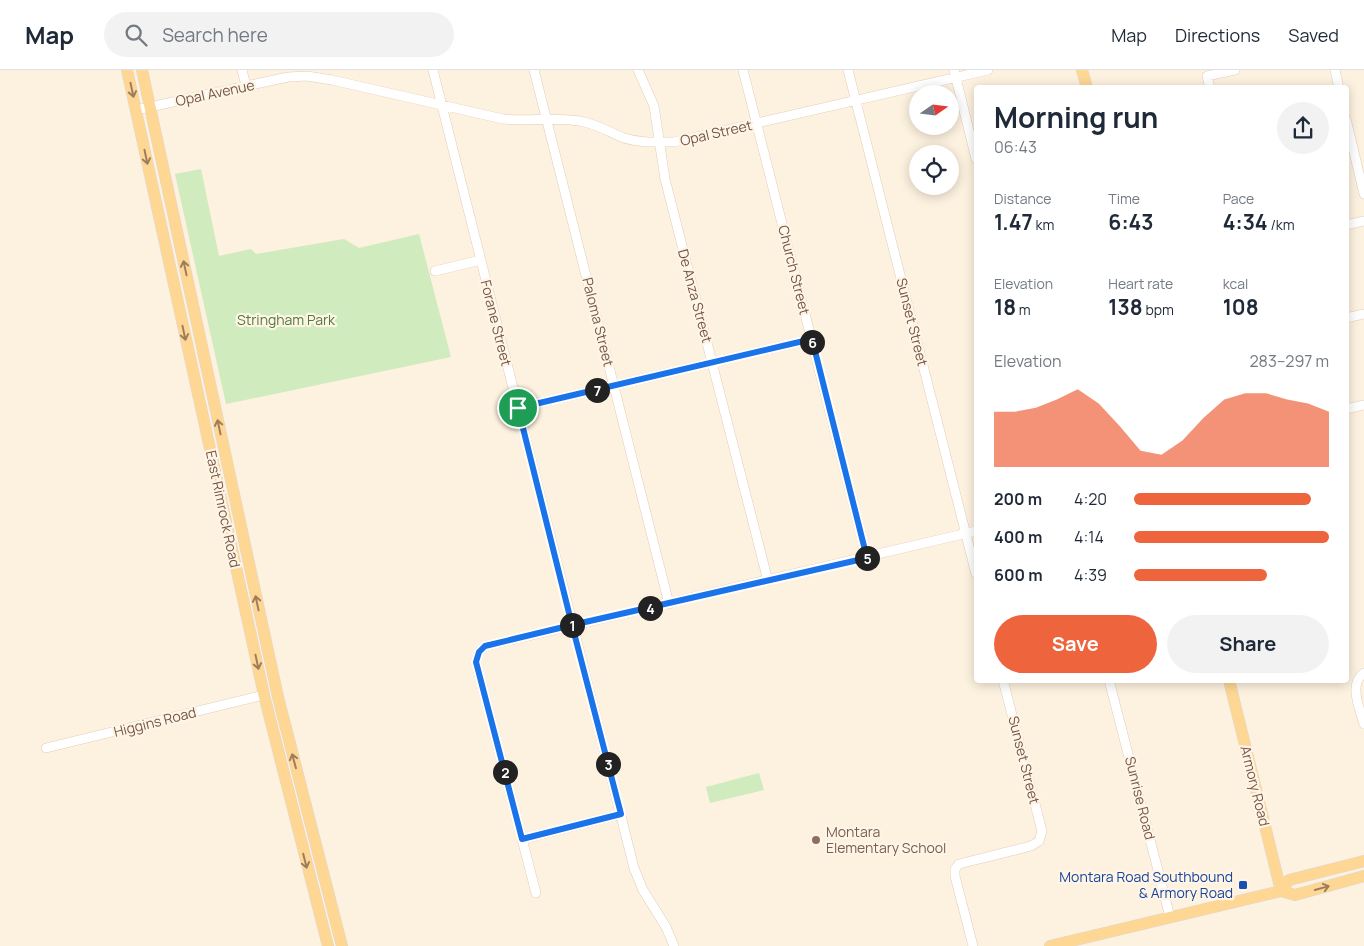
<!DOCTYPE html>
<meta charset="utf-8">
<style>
:root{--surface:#fff;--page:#f2f2f3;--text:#1f2937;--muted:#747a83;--line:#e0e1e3;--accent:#ee643d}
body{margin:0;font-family:Manrope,sans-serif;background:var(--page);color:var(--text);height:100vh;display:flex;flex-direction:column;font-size:19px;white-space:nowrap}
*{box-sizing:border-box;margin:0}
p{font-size:16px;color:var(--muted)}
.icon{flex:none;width:28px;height:28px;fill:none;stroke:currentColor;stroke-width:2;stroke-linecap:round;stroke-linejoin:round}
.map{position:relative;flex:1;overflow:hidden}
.details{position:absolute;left:974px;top:15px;width:375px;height:598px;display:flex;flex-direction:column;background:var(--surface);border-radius:5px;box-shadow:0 2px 12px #0003}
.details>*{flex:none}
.needle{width:32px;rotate:76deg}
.buttons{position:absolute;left:909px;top:15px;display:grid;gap:10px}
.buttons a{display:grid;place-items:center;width:50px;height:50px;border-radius:50%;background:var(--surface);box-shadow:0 2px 12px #0003;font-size:25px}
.pin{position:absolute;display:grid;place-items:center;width:42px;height:42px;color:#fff;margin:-21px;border:2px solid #fff;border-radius:50%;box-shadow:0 1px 5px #0007}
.km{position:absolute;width:25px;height:25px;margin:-12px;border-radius:50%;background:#222;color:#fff;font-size:14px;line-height:25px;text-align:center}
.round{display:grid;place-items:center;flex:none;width:52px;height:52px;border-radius:26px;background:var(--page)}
.summary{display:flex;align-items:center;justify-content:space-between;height:85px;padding:0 20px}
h1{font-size:28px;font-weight:700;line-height:38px}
.stats{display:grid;grid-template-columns:repeat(3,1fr);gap:8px;height:85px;padding:5px 20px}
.stats div{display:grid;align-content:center}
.stats b{font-size:21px;font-weight:700}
.stats small{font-size:14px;font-weight:400}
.stats p{font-size:14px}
.chart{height:140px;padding:10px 20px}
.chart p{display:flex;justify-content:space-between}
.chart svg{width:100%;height:90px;margin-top:5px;fill:var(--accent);opacity:.7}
.cta{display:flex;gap:10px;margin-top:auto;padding:10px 20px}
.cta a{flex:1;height:58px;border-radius:30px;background:var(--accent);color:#fff;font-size:20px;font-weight:700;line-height:58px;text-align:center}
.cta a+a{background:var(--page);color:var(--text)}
ul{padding:0 20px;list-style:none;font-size:16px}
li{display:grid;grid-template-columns:80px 60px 1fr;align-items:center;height:38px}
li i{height:12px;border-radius:6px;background:var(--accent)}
header{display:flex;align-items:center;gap:30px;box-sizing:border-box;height:70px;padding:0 25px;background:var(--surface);border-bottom:1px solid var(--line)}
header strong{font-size:24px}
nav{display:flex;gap:28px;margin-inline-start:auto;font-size:18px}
.search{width:350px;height:45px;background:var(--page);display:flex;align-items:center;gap:12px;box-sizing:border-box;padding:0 18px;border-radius:28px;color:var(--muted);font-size:19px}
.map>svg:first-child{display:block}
</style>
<header>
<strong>Map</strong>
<div class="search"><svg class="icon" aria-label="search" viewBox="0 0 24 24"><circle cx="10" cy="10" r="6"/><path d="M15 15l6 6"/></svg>Search here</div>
<nav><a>Map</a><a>Directions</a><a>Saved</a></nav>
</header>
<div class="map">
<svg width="1364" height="876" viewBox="0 0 1364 876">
<rect width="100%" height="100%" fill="#fdf1df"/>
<path fill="#d0ebbd" d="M201,99L219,186L251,179L256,184L344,169L359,178L419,164L451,287L226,334L175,104Z
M759,703L764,720L710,733L706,717Z"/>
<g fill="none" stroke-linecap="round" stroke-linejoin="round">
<g stroke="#e2cdbb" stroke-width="10">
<path id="minor" d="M242,0L246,16
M433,0L634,798L643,820L666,857L674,876
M534,0L669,534
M638,0L654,36L665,109L768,511
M743,0L867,488
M848,0L976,504
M954,0L976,89
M1335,0L1339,18
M1210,18L1207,6L1235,0
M136,40L288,7L307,6L332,10L503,49C530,52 558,46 584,52C598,55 611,63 624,68C640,73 657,72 674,72L988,0
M1346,49L1364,124
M1346,155L1364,151
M435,201L481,190
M1346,248L1364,244
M518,338L812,269
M1346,339L1364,335
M1364,603C1348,614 1360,639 1364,654
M1109,610L1170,847
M46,678L264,625
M523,769L621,744
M536,823L476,592L479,582L485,576L976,461
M973,876L955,806V799L959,794L1031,776L1039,771L1042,761L1003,610"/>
</g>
<g stroke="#ded6d3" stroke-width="12">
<path id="major" d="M127,0L264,625L328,876
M142,0L278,627L342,876
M1082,0L1087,18
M1229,610L1281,821
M1281,821L1289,810L1364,791
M1050,876L1281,821L1295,825L1364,806"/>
</g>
<use href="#minor" stroke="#fff" stroke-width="9"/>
<use href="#major" stroke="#ffd794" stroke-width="11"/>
</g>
<defs><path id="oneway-shaft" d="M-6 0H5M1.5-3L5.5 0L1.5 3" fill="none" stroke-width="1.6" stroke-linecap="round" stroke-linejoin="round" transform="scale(1.25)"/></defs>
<g stroke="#9e7d5d">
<use href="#oneway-shaft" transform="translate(132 20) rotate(78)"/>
<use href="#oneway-shaft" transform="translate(146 87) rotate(78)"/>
<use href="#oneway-shaft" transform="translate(185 198) rotate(-102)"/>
<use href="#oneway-shaft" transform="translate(184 263) rotate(78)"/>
<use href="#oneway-shaft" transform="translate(219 357) rotate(-102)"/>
<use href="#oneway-shaft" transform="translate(257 533) rotate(-102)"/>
<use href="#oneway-shaft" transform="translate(257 592) rotate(78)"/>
<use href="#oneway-shaft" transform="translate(294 691) rotate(-105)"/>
<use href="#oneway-shaft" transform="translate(305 791) rotate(76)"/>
<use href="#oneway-shaft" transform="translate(1322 818) rotate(-15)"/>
</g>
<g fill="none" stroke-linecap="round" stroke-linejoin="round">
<g stroke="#fff" stroke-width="10">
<path id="route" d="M518,338L572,555L485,576L479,582L476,592L522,769L621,744L572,555L867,488L812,269L518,338"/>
</g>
<use href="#route" stroke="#1a73e8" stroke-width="6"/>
</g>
<circle fill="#8d6e63" stroke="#fff5e6" stroke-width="2" cx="816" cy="770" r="5"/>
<rect fill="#1a4fb4" stroke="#fff5e6" stroke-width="2" x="1238" y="810" width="10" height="10" rx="2.5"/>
<g text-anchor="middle" stroke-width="4.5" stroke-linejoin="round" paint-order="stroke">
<g font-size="14" fill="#755646" stroke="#fff5e6">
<text transform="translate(215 23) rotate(-12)" y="5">Opal Avenue</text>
<text transform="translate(716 63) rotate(-13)" y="5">Opal Street</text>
<text transform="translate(794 200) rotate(76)" y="5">Church Street</text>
<text transform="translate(695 226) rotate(75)" y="5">De Anza Street</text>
<text transform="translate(598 252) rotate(76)" y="5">Paloma Street</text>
<text transform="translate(912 252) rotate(76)" y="5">Sunset Street</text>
<text transform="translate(496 253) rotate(76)" y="5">Forane Street</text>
<text transform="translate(223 439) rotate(78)" y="5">East Rimrock Road</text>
<text transform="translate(155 652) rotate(-14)" y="5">Higgins Road</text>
<text transform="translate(1024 690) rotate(76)" y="5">Sunset Street</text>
<text transform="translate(1255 716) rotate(76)" y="5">Armory Road</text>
<text transform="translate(1140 728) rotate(76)" y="5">Sunrise Road</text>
</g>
<g font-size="14" fill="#507b3d" stroke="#fff5e6">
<text x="286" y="255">Stringham Park</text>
</g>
<g font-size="14" fill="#785e54" stroke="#fff5e6" text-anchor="start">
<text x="826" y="767">Montara<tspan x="826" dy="16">Elementary School</tspan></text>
</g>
<g font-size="14" fill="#164399" stroke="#fff5e6" text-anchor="end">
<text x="1233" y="812">Montara Road Southbound<tspan x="1233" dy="16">&amp; Armory Road</tspan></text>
</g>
</g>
</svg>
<div class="buttons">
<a><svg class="needle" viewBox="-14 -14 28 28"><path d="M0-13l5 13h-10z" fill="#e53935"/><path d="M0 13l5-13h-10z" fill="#747a83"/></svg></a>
<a><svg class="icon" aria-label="locate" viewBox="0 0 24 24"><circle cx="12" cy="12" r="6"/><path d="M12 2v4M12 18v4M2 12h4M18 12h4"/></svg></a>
</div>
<div class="pin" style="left:518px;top:338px;background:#1e9e55"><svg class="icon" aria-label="arrive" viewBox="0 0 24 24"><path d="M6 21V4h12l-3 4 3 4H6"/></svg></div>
<b class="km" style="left:572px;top:555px">1</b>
<b class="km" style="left:505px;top:702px">2</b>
<b class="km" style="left:608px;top:694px">3</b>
<b class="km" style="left:650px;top:538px">4</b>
<b class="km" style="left:867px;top:488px">5</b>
<b class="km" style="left:812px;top:272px">6</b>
<b class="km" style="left:597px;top:320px">7</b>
<section class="details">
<div class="summary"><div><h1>Morning run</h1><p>06:43</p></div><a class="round"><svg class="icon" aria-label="share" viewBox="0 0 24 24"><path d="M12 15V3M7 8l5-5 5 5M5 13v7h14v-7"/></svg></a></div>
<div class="stats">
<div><p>Distance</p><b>1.47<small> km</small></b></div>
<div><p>Time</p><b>6:43</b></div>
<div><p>Pace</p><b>4:34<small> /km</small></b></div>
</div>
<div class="stats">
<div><p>Elevation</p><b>18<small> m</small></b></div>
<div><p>Heart rate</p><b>138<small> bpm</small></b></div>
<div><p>kcal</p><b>108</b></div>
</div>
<div class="chart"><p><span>Elevation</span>283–297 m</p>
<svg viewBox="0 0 160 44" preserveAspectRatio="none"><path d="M0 44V17L10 17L20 15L30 11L40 6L50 13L60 24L70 36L80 38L90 31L100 20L110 11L120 8L130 8L140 11L150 13L160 17V44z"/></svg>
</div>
<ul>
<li><b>200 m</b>4:20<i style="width:91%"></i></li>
<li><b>400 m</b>4:14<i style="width:100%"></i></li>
<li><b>600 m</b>4:39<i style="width:68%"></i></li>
</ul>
<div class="cta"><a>Save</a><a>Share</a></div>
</section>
</div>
